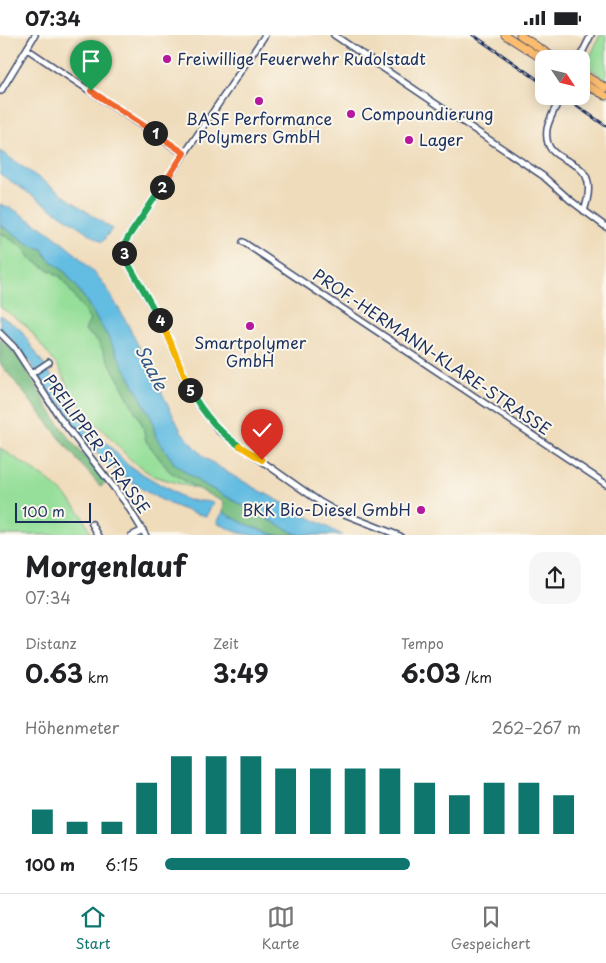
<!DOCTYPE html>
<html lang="de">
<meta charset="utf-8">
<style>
:root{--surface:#fff;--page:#f6f6f6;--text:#202124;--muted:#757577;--line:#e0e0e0;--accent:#0f766e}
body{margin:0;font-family:"Playpen Sans",sans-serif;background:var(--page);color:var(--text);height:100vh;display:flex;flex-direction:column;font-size:19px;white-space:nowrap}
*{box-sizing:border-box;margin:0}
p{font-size:16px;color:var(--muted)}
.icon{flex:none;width:28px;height:28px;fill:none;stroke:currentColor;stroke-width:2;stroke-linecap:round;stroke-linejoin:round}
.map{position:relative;height:500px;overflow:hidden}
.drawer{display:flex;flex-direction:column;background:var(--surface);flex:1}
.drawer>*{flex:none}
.needle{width:32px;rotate:125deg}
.fabs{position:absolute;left:535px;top:15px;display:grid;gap:10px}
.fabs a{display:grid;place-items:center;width:55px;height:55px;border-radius:10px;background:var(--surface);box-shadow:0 2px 12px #0003;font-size:25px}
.scale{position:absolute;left:15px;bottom:12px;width:76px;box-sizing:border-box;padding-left:5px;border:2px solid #1b2f5e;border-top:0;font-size:14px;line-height:18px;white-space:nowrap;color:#1b2f5e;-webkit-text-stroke:4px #fbf7ec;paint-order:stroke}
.pin{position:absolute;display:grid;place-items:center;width:42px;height:42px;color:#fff;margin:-51px -21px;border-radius:50% 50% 50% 0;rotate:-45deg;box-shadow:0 0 5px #0007}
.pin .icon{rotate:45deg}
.km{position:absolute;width:25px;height:25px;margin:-12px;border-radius:50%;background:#222;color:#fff;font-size:14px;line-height:25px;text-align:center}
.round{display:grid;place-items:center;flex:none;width:52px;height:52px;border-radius:15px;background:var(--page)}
.overview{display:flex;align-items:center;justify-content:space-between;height:85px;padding:0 25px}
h1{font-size:28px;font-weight:700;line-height:38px}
.figures{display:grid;grid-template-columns:repeat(3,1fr);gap:8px;height:85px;padding:5px 25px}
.figures div{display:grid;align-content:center}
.figures b{font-size:25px;font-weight:700}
.figures small{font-size:14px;font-weight:400}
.figures p{font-size:14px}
.chart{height:140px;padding:10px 25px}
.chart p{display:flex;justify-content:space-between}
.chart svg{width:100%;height:90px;margin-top:5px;stroke:var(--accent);stroke-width:6}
ul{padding:0 25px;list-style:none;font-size:16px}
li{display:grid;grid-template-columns:80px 60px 1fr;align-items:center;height:38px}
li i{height:12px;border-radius:6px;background:var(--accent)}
.status{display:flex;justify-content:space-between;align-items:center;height:35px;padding:0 25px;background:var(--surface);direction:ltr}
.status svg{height:14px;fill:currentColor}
.dock{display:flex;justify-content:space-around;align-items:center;height:70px;border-top:1px solid var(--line);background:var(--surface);font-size:14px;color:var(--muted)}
.dock a{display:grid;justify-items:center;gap:2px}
.dock .selected{color:var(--accent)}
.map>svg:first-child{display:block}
</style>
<div class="status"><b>07:34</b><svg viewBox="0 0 49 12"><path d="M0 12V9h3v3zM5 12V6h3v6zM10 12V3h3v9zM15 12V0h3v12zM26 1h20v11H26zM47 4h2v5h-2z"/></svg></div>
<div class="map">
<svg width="606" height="501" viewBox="0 0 606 501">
<rect width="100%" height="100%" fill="#fbf7ec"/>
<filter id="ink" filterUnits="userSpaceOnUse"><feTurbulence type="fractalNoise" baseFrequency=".02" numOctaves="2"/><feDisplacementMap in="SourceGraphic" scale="10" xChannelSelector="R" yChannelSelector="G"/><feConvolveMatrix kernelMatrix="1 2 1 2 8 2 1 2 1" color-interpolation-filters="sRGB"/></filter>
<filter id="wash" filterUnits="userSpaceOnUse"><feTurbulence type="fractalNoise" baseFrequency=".0096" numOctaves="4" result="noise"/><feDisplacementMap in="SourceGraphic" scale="20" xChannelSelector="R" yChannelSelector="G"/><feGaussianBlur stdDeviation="1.12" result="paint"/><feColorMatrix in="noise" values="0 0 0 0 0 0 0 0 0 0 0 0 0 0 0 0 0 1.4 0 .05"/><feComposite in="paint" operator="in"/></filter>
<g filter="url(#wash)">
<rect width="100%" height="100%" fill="#efdcbb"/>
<path fill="#96df9a" stroke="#58877c" d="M600,0H606V44L586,31Z
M0,197L24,213L32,225L61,242L90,285L85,296L98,306L143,391L146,406L169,436L198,454L153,441L132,426L90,382L73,361L59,333L26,290L0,272Z
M0,413C34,436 78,459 91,500H0Z"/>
<path fill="#78be82" stroke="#4a7670" d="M0,190L32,211L43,214L47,222L65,237L83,261L108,302L152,384L156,402L175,429L201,448L298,500H276L243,488L223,477L224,467L198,454L169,436L146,406L143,391L98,306L85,295L90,285L61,242L32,225L24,213L0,197Z
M0,303C25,326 38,359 57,386C71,407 89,427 105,447L101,452L79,427L0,328Z"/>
<path fill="#64bce1" stroke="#4076a0" d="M0,116L112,194L102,207L0,139Z
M0,169L13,174L49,197L77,220L102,246L125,284L181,396L205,423L235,442L342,500H298L201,448L175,429L156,402L152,384L108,302L83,261L65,237L47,222L43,214L32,211L0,190Z
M0,280L20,294L67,364L85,386L129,431L187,465L214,467L206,481C148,468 99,427 64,379C43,351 28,316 0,294Z
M223,477L243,488L276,500C250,501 240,501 217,487Z"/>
</g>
<g filter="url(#ink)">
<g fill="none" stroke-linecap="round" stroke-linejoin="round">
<g stroke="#3b496c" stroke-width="8">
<path id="minor" d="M265,0L129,201L125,208V222L168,301L186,347L199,370L219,396L320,467L334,475L400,501
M334,0L543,141L570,165L606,192
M27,14L184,119
M579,24L591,0
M1,56L35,0
M561,61C557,71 549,83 547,94C541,139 606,112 584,176
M243,207L606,449
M0,298L14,312L60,383L125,467L146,501
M31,339L49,327
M92,489L99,501
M131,501L143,495"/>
</g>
<g stroke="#3b496c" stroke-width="9">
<path id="major" d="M505,0L544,25
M520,0L556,24
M581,38L606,53
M581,47L606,61"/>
</g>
<use href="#minor" stroke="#fff" stroke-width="5"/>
<use href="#major" stroke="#fcbd6f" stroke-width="7"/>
<g stroke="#1b2f5e" stroke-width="3">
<path id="rail" d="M473,0L544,49
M562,61L606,91"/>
</g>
<use href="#rail" stroke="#fbf7ec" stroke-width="1" stroke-dasharray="4" stroke-linecap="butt"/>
</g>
</g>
<g fill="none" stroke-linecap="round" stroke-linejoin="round" filter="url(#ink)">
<g stroke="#fff" stroke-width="10">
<path id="split-1" d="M91,56L155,98"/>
</g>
<g stroke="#fff" stroke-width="10">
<path id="split-2" d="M155,98L184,118L162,152"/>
</g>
<g stroke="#fff" stroke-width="10">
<path id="split-3" d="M124,218L125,208L129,201L162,152"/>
</g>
<g stroke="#fff" stroke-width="10">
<path id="split-4" d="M124,218L127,226L160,285"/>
</g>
<g stroke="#fff" stroke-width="10">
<path id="split-5" d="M160,285L168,301L190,355"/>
</g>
<g stroke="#fff" stroke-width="10">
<path id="split-6" d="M190,355C203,378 218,397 240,411"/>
</g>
<g stroke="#fff" stroke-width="10">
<path id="split-7" d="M240,411L262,425"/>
</g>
<use href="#split-1" stroke="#f0652b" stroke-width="6"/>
<use href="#split-2" stroke="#f0652b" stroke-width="6"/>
<use href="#split-3" stroke="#22a559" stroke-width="6"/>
<use href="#split-4" stroke="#22a559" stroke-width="6"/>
<use href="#split-5" stroke="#f5b400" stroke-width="6"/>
<use href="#split-6" stroke="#22a559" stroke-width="6"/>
<use href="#split-7" stroke="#f5b400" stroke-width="6"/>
</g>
<g fill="#b5179e" stroke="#fbf7ec" stroke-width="2">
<circle cx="167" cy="24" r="5"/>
<circle cx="259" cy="66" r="5"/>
<circle cx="351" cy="79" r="5"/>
<circle cx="409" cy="105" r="5"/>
<circle cx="250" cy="291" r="5"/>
<circle cx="421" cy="475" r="5"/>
</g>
<g text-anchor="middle" stroke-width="4" stroke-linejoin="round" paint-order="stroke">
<g font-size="16" fill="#1b2f5e" stroke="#fbf7ec" text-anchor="start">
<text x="177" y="30">Freiwillige Feuerwehr Rudolstadt</text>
<text x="361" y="85">Compoundierung</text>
<text x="259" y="90" text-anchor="middle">BASF Performance<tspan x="259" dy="18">Polymers GmbH</tspan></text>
<text x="419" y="111">Lager</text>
<text x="250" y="314" text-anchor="middle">Smartpolymer<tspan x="250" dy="18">GmbH</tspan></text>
<text x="411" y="481" text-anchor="end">BKK Bio-Diesel GmbH</text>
</g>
<g font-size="16" fill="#1b2f5e" stroke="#fbf7ec">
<text transform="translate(432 317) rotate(34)" y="6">PROF.-HERMANN-KLARE-STRASSE</text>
<text transform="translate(97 409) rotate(54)" y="6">PREILIPPER STRASSE</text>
</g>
<g font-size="18" font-style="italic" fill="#315985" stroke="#fbf7ec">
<text transform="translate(151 333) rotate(63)" y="6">Saale</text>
</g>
</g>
</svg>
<div class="fabs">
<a><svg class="needle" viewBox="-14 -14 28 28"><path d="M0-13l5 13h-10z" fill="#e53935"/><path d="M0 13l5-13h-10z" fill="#757577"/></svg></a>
</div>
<div class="scale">100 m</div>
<div class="pin" style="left:91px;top:56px;background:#1e9e55"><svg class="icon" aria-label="arrive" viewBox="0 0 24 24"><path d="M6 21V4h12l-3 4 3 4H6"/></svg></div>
<div class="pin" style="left:262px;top:425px;background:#d93025"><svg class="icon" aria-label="check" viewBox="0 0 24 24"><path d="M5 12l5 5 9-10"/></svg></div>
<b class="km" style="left:155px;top:98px">1</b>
<b class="km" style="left:162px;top:152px">2</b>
<b class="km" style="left:124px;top:218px">3</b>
<b class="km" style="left:160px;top:285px">4</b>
<b class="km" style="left:190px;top:355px">5</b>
</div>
<section class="drawer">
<div class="overview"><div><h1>Morgenlauf</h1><p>07:34</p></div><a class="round"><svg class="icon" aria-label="share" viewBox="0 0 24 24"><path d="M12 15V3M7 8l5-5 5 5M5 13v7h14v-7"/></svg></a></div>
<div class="figures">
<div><p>Distanz</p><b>0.63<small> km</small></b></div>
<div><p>Zeit</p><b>3:49</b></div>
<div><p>Tempo</p><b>6:03<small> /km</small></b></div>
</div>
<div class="chart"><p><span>Höhenmeter</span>262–267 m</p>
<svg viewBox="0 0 160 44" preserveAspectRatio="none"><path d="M5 44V32M15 44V38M25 44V38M35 44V19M45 44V6M55 44V6M65 44V6M75 44V12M85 44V12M95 44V12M105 44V12M115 44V19M125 44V25M135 44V19M145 44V19M155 44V25"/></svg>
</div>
<ul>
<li><b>100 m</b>6:15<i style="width:59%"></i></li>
</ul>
</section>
<nav class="dock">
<a class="selected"><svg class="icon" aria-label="home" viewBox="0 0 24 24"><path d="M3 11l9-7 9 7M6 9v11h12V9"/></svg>Start</a>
<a><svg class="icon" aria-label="map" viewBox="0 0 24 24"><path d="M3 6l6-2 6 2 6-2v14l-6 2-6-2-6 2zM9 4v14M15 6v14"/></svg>Karte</a>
<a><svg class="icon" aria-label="saved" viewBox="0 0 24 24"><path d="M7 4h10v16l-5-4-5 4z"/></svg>Gespeichert</a>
</nav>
